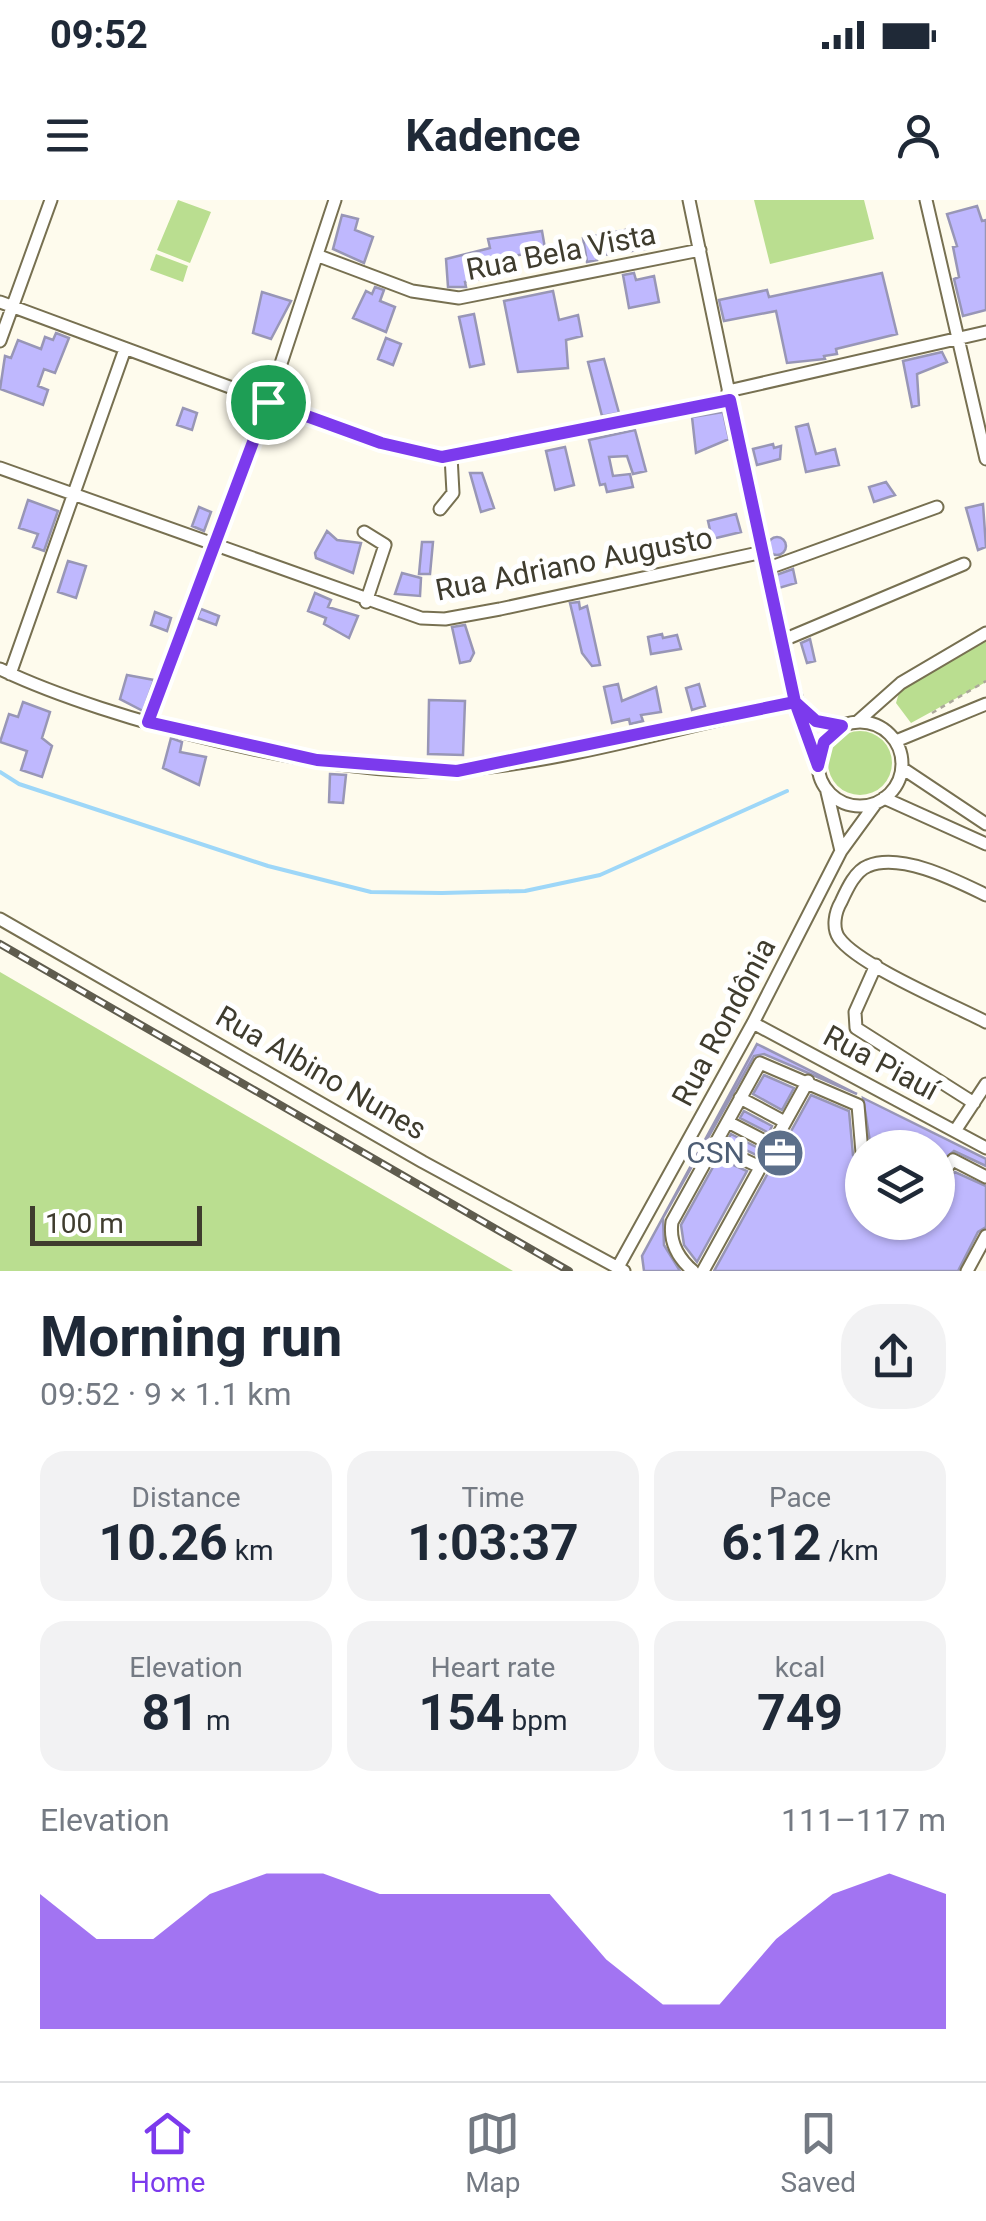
<!DOCTYPE html>
<meta charset="utf-8">
<style>
:root{--surface:#fff;--page:#f2f2f3;--text:#1f2937;--muted:#747a83;--line:#e0e1e3;--accent:#7c3aed}
body{margin:0;font-family:Roboto,sans-serif;background:var(--page);color:var(--text);height:100vh;display:flex;flex-direction:column;font-size:38px;white-space:nowrap}
*{box-sizing:border-box;margin:0}
p{font-size:32px;color:var(--muted)}
.icon{flex:none;width:55px;height:55px;fill:none;stroke:currentColor;stroke-width:2;stroke-linecap:round;stroke-linejoin:round}
.map{position:relative;height:1071px;overflow:hidden}
.side{display:flex;flex-direction:column;background:var(--surface);flex:1}
.side>*{flex:none}
.fabs{position:absolute;left:845px;top:930px;display:grid;gap:20px}
.fabs a{display:grid;place-items:center;width:110px;height:110px;border-radius:50%;background:var(--surface);box-shadow:0 2px 8px #0004;font-size:50px}
.scale{position:absolute;left:30px;bottom:25px;width:172px;box-sizing:border-box;padding-left:10px;border:5px solid #3f3c2e;border-top:0;font-size:28px;line-height:35px;white-space:nowrap;color:#3f3c2e;-webkit-text-stroke:8px #fff;paint-order:stroke}
.pin{position:absolute;display:grid;place-items:center;width:85px;height:85px;color:#fff;margin:-42px;border:5px solid #fff;border-radius:50%;box-shadow:0 2px 10px #0007}
.round{display:grid;place-items:center;flex:none;width:105px;height:105px;border-radius:40px;background:var(--page)}
.headline{display:flex;align-items:center;justify-content:space-between;height:170px;padding:0 40px}
h1{font-size:55px;font-weight:700;line-height:75px}
.figures{display:grid;grid-template-columns:repeat(3,1fr);gap:15px;height:170px;padding:10px 40px}
.figures div{display:grid;align-content:center;border-radius:25px;background:var(--page);text-align:center}
.figures b{font-size:50px;font-weight:700}
.figures small{font-size:28px;font-weight:400}
.figures p{font-size:28px}
.chart{height:280px;padding:20px 40px}
.chart p{display:flex;justify-content:space-between}
.chart svg{width:100%;height:180px;margin-top:10px;fill:var(--accent);opacity:.7}
.status{display:flex;justify-content:space-between;align-items:center;height:70px;padding:0 50px;background:var(--surface);direction:ltr}
.status svg{height:28px;fill:currentColor}
header{display:flex;justify-content:space-between;align-items:center;height:130px;padding:0 40px;background:var(--surface);font-size:45px;font-weight:700}
.tabs{display:flex;justify-content:space-around;align-items:center;height:140px;border-top:2px solid var(--line);background:var(--surface);font-size:28px;color:var(--muted)}
.tabs a{display:grid;justify-items:center;gap:5px}
.tabs .on{color:var(--accent)}
.map>svg:first-child{display:block}
</style>
<div class="status"><b>09:52</b><svg viewBox="0 0 49 12"><path d="M0 12V9h3v3zM5 12V6h3v6zM10 12V3h3v9zM15 12V0h3v12zM26 1h20v11H26zM47 4h2v5h-2z"/></svg></div>
<header><svg class="icon" aria-label="menu" viewBox="0 0 24 24"><path d="M4 6h16M4 12h16M4 18h16"/></svg>Kadence<svg class="icon" aria-label="person" viewBox="0 0 24 24"><circle cx="12" cy="8" r="4"/><path d="M4 21q1-7 8-7t8 7"/></svg></header>
<div class="map">
<svg width="986" height="1071" viewBox="0 0 986 1071">
<rect width="100%" height="100%" fill="#fefbed"/>
<path fill="#bade90" d="M178,0L211,12L190,63L157,50Z
M754,0H864L874,39L770,64Z
M156,54L188,66L183,82L150,70Z
M986,436V482L911,523L896,503L901,486Z
M828 563a32 32 0 1 1 64 0a32 32 0 1 1-64 0Z
M0,772L513,1071H0Z"/>
<g fill="none" stroke-linecap="round" stroke-linejoin="round">
<path stroke="#9ed7f8" stroke-width="4" d="M0,572L19,584L268,666L371,692L442,693L525,691L600,675L787,591"/>
</g>
<path fill="#bfb8fe" stroke="#9896b6" stroke-width="2.5" d="M977,6L982,21L986,20V110L963,116L954,79L959,77L953,47L957,46L947,14Z
M342,15L358,19L355,30L373,37L364,63L333,49Z
M625,30L628,41L643,37L646,49L596,56L597,60L587,62L583,38Z
M542,31L547,60L531,63L530,53L486,61L482,66L484,78L465,82L466,87H448L446,59L490,48L488,39Z
M634,73L636,80L654,76L659,102L629,108L623,75Z
M882,73L897,134L836,149L837,154L824,156L825,159L787,163L776,111L724,121L719,100L767,90L769,97Z
M375,87L384,90L380,101L395,107L386,132L353,118L366,91L372,94Z
M553,91L559,120L578,115L582,136L566,140L568,168L518,172L504,101Z
M262,92L291,101L271,139L253,133Z
M474,114L484,164L470,167L459,117Z
M56,133L69,138L55,173L44,169L38,186L48,190L43,205L0,189L5,156L11,158L18,140L41,149L45,137L53,140Z
M386,138L401,144L393,165L378,159Z
M942,152L947,162L917,174L919,205L912,207L903,161Z
M604,159L619,213L602,216L588,162Z
M183,208L197,213L192,230L177,225Z
M723,212L729,239L696,253L692,217Z
M808,224L816,254L835,249L839,265L806,272L796,227Z
M635,230L646,271L633,274L627,256L609,257L613,276L630,274L633,287L607,292L605,284L600,285L589,240Z
M773,244L774,248L781,246L780,259L757,265L753,249Z
M565,247L574,285L555,290L546,251Z
M470,273H482L494,308L481,312Z
M886,282L895,295L874,302L869,287Z
M28,300L58,311L44,351L33,347L38,334L19,328Z
M983,304L986,347L978,350L966,308Z
M199,307L211,312L204,331L192,326Z
M736,314L741,332L712,339L708,321Z
M327,331L337,340L361,343L353,373L316,358L315,353Z
M768 346a9 9 0 1 1 18 0a9 9 0 1 1-18 0Z
M422,342H433L430,374H419Z
M68,361L86,366L76,398L58,392Z
M793,369L796,383L779,388L776,375Z
M402,373L421,378L420,396L395,394Z
M315,393L331,400L328,407L358,416L349,438L324,424L326,418L308,411Z
M579,402L580,409L587,406L600,465L592,466L582,453L570,403Z
M201,409L219,416L216,425L197,418Z
M155,412L171,418L167,431L151,425Z
M465,425L474,453L470,461L460,463L452,427Z
M662,434L663,438L677,435L681,449L651,454L648,437Z
M810,439L815,461L807,463L801,443Z
M127,475L154,480L143,511L120,499Z
M618,484L622,501L656,487L661,512L641,515L643,521L630,524L629,519L612,523L604,487Z
M699,484L705,506L692,510L686,488Z
M429,500L465,501L463,555L428,554Z
M23,502L50,512L42,538L52,546L42,577L21,570L27,551L0,542L9,514L18,517Z
M171,538L182,542L180,552L206,557L199,585L163,568Z
M330,574L346,575L343,603L329,602Z
M757,844L857,894L764,854L754,856L663,1018L664,1045L680,1071H644L642,1056Z
M764,875L794,888L782,910L753,894Z
M811,895L849,911L853,955L862,962V1022H938V987L955,972L986,986V1027L978,1032L958,1071H714Z
M863,898L986,959V966L954,951L938,964V948H871Z
M744,911L772,926L769,933L740,918Z
M731,934L760,949L756,955L727,941Z
M718,958L747,971L697,1062L684,1045L681,1025Z"/>
<g fill="none" stroke-linecap="round" stroke-linejoin="round">
<g stroke="#777051" stroke-width="15">
<path id="minor" d="M689,0L784,458L818,566
M926,0L986,259
M319,56L412,91L459,98L700,50
M0,102L381,243L425,255H460L730,200
M0,141L51,0
M728,191L986,132
M0,268L421,418L445,419L500,409L763,352
M440,309L453,293L451,256
M364,332L385,345L366,402
M766,369L937,307
M781,441L964,364
M0,469C108,521 340,580 459,570C567,562 688,525 795,502
M10,474L125,149
M800,510L815,521L842,526
M149,521L268,203L335,0
M857,522L901,483L986,433
M818 564a42 42 0 1 1 84 0a42 42 0 1 1-84 0Z
M896,541L986,504
M902,568L986,624
M827,592L841,651
M884,598L986,644
M986,695C957,681 901,652 868,666C855,671 847,689 841,702C835,712 832,728 839,738C858,765 953,805 986,822
M0,719L423,962L624,1071
M876,765L855,812L856,828L974,903
M753,823L986,948
M740,898L785,922
M728,922L772,945
M955,931L986,884
M715,946L760,967
M938,978L953,960L986,977
M618,1067L753,823L841,651L876,603
M693,1071C678,1058 669,1042 672,1022L760,863L858,905L862,953
M703,1071L808,881
M967,1071L986,1036"/>
</g>
<path stroke="#aba89a" stroke-width="2.5" stroke-dasharray="5 5" stroke-linecap="butt" d="M932,513L986,481"/>
<use href="#minor" stroke="#fff" stroke-width="11"/>
<g stroke="#5f5c4e" stroke-width="8">
<path id="rail" d="M0,744L569,1071"/>
</g>
<use href="#rail" stroke="#fff" stroke-width="4" stroke-dasharray="11" stroke-linecap="butt"/>
</g>
<g fill="none" stroke-linecap="round" stroke-linejoin="round">
<g stroke="#fff" stroke-width="20">
<path id="route" d="M268,202L148,522L317,560L457,571L795,502L818,566L824,542L842,526L816,521L795,502L730,200L442,257L381,243L268,202"/>
</g>
<use href="#route" stroke="#7c3aed" stroke-width="12"/>
</g>
<defs>
<g id="office-disc" transform="scale(2.5)"><circle r="9.5" fill="#5c6f8a" stroke="#fff"/><path d="M-6-3h4V-5.5h4V-3h4V5H-6ZM-1-4.5V-3h2v-1.5ZM-6 0V1H6V0Z" fill="#fff"/></g>
</defs>
<g fill-rule="evenodd">
<use href="#office-disc" x="780" y="953"/>
</g>
<g text-anchor="middle" stroke-width="10" stroke-linejoin="round" paint-order="stroke">
<g font-size="30" fill="#3f3c2e" stroke="#fff">
<text transform="translate(561 52) rotate(-11)" y="10">Rua Bela Vista</text>
<text transform="translate(574 364) rotate(-11)" y="10">Rua Adriano Augusto</text>
<text transform="translate(724 822) rotate(-62)" y="10">Rua Rondônia</text>
<text transform="translate(881 863) rotate(28)" y="10">Rua Piauí</text>
<text transform="translate(321 873) rotate(30)" y="10">Rua Albino Nunes</text>
</g>
<g font-size="30" fill="#4e5e75" stroke="#fff" text-anchor="end">
<text x="745" y="963">CSN</text>
</g>
</g>
</svg>
<div class="fabs">
<a><svg class="icon" aria-label="layers" viewBox="0 0 24 24"><path d="M12 4l9 5-9 5-9-5zM3 14l9 5 9-5"/></svg></a>
</div>
<div class="scale">100 m</div>
<div class="pin" style="left:268px;top:202px;background:#1e9e55"><svg class="icon" aria-label="arrive" viewBox="0 0 24 24"><path d="M6 21V4h12l-3 4 3 4H6"/></svg></div>
</div>
<section class="side">
<div class="headline"><div><h1>Morning run</h1><p>09:52 · 9 × 1.1 km</p></div><a class="round"><svg class="icon" aria-label="share" viewBox="0 0 24 24"><path d="M12 15V3M7 8l5-5 5 5M5 13v7h14v-7"/></svg></a></div>
<div class="figures">
<div><p>Distance</p><b>10.26<small> km</small></b></div>
<div><p>Time</p><b>1:03:37</b></div>
<div><p>Pace</p><b>6:12<small> /km</small></b></div>
</div>
<div class="figures">
<div><p>Elevation</p><b>81<small> m</small></b></div>
<div><p>Heart rate</p><b>154<small> bpm</small></b></div>
<div><p>kcal</p><b>749</b></div>
</div>
<div class="chart"><p><span>Elevation</span>111–117 m</p>
<svg viewBox="0 0 160 44" preserveAspectRatio="none"><path d="M0 44V11L10 22L20 22L30 11L40 6L50 6L60 11L70 11L80 11L90 11L100 27L110 38L120 38L130 22L140 11L150 6L160 11V44z"/></svg>
</div>
</section>
<nav class="tabs">
<a class="on"><svg class="icon" aria-label="home" viewBox="0 0 24 24"><path d="M3 11l9-7 9 7M6 9v11h12V9"/></svg>Home</a>
<a><svg class="icon" aria-label="map" viewBox="0 0 24 24"><path d="M3 6l6-2 6 2 6-2v14l-6 2-6-2-6 2zM9 4v14M15 6v14"/></svg>Map</a>
<a><svg class="icon" aria-label="saved" viewBox="0 0 24 24"><path d="M7 4h10v16l-5-4-5 4z"/></svg>Saved</a>
</nav>
